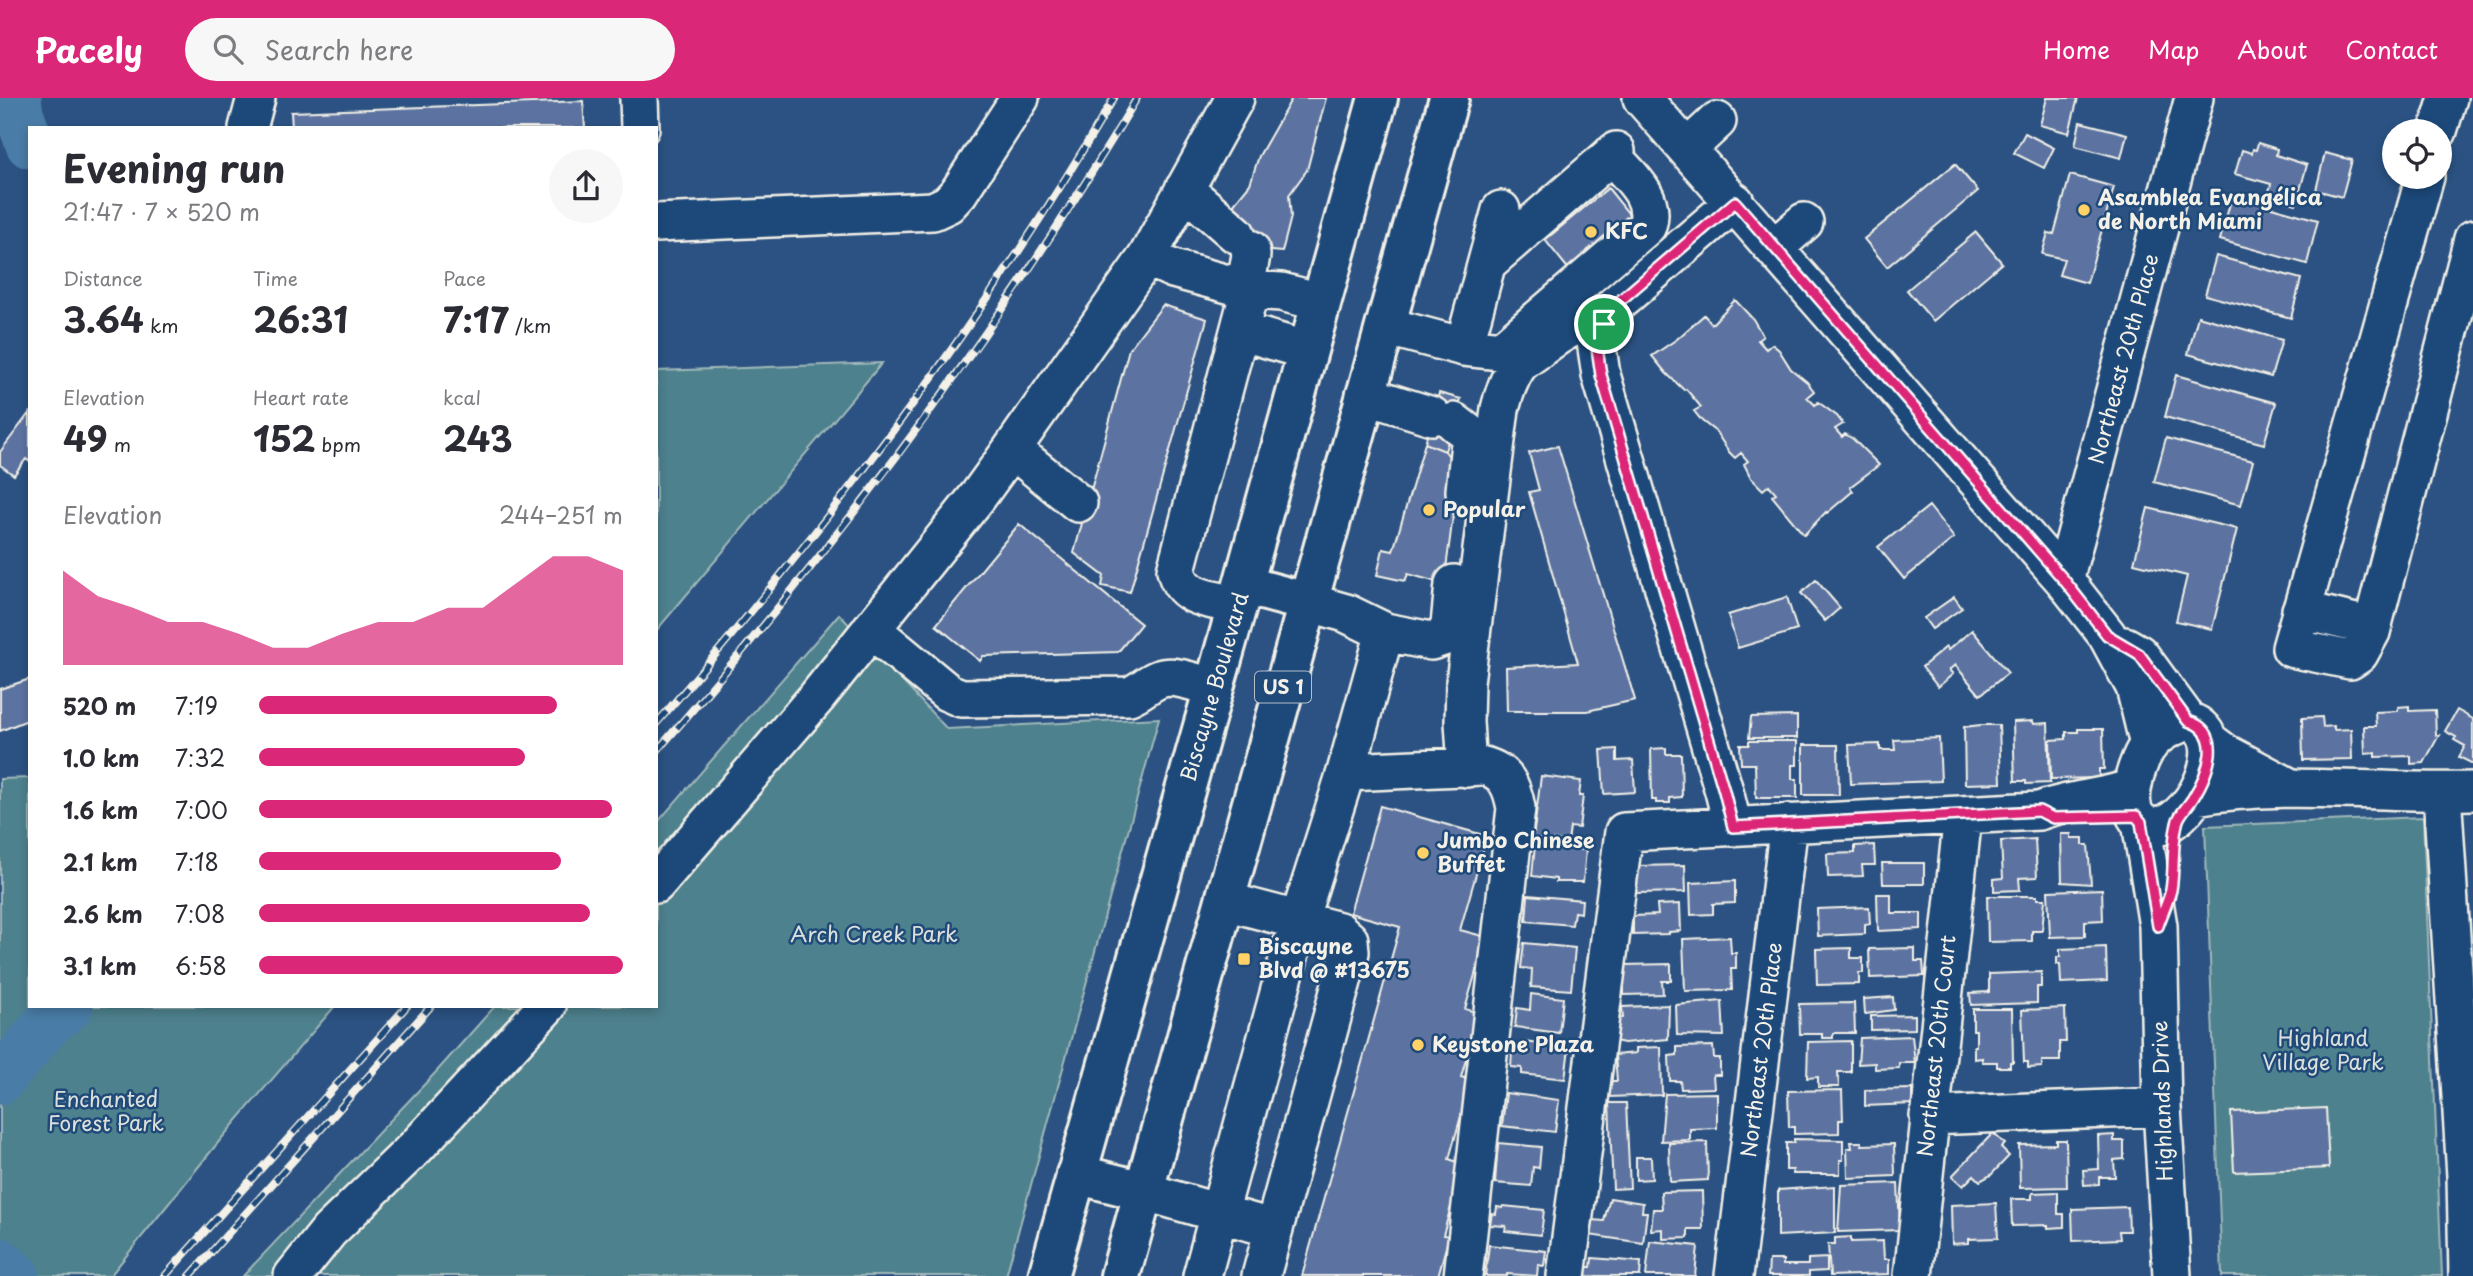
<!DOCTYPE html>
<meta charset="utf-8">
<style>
:root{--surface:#fff;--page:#f7f7f7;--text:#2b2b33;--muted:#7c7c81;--accent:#db2777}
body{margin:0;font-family:"Playpen Sans",sans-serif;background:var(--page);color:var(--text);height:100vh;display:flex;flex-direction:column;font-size:26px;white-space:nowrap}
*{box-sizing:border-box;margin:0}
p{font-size:23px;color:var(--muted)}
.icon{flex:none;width:38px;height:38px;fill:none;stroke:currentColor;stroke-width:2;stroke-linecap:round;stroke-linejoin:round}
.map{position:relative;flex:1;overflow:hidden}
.panel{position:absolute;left:28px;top:28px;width:630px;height:882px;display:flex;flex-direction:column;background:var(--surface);border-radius:0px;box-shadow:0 4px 10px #0003}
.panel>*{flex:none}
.tools{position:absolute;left:2382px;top:21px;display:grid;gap:14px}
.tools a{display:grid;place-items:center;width:70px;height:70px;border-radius:50%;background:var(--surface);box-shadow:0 4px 10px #0003;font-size:35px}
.pin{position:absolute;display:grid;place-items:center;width:60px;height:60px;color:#fff;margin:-30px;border:4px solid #fff;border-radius:50%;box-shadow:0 2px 7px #0007}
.round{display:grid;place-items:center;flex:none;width:74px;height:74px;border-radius:37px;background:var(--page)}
.headline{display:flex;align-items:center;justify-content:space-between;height:119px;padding:0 35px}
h1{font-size:38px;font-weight:700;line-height:52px}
.metrics{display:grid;grid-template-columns:repeat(3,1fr);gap:10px;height:119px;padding:7px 35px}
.metrics div{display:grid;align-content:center}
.metrics b{font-size:35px;font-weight:700}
.metrics small{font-size:19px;font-weight:400}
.metrics p{font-size:19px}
.chart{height:196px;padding:14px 35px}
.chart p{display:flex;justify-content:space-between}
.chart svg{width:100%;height:126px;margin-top:7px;fill:var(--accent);opacity:.7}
ul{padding:0 35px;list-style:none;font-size:23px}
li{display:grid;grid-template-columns:112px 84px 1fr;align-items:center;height:52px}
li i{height:18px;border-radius:9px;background:var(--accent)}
header{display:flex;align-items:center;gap:42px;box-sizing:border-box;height:98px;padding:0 35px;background:var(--accent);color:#fff}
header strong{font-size:33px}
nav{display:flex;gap:38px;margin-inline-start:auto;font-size:24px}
.search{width:490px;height:63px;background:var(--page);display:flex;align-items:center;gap:18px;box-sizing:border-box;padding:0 24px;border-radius:38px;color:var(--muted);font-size:26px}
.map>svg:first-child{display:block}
</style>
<header>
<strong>Pacely</strong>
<div class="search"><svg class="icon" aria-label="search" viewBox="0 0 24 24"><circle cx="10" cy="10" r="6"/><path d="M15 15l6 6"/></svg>Search here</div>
<nav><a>Home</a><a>Map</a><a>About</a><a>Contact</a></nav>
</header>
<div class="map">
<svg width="2473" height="1178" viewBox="0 0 2473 1178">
<rect width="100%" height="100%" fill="#2b5282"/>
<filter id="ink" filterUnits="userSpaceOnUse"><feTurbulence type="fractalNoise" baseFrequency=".0143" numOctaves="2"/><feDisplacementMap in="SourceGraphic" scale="14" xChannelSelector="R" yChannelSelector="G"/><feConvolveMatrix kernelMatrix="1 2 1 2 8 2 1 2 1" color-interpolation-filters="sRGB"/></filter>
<g filter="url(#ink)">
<path fill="#4e818d" stroke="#a1b9ba" stroke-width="2" d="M882,265L656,533V273Z
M839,516L947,631L1159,620L1006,1178H243L437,973L495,908H656V726Z
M30,680V908H335L221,1041L110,1178H0V681Z
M2423,719L2442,1178H2222L2205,728Z"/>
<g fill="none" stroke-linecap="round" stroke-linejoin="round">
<path stroke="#497ba6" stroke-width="49" d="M17,0L19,16L30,46
M0,982L48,925L69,908
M0,1164L15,1178"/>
</g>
<path fill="#5c73a1" stroke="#f4f1e8" stroke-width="2" d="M1292,0H1326L1307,72L1289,97L1291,119L1282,154L1233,150L1224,102L1233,107L1250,86L1259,58Z
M2047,0H2078L2069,35L2040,27Z
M583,3L585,30H292L291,14Z
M2080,24L2127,36L2121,60L2075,48Z
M2025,35L2054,50L2044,70L2014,55Z
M2258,45L2277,51L2276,57L2307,67L2296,106L2268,98L2271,86L2235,76L2242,52L2252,55L2253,51L2256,52Z
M2325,55L2352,62L2342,99L2316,92Z
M1955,66L1978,93L1887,169L1864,141Z
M2070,77L2114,89L2087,185L2059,177L2064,161L2042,156L2048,135L2054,136Z
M1608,90L1637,126L1574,178L1545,142Z
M2232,98L2318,122L2307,166L2220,142Z
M1976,134L2002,165L1933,223L1907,192Z
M2216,158L2301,181L2291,220L2205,197Z
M1735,202L1753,221L1763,238L1758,242L1766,251L1772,246L1779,252L1791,271L1807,284L1814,293L1807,299L1815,307L1818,304L1837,318L1843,326L1835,331L1842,339L1845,336L1853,341L1879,367L1850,389L1853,393L1827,415L1826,414L1804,437L1772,398L1776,395L1769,387L1763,392L1751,380L1744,366L1748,363L1741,355L1735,360L1729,354L1716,334L1702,323L1694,313L1701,309L1686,291L1684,292L1666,275L1652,258L1677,241L1704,217L1712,226Z
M1163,207L1207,221L1130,494L1102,488L1104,478L1074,455L1129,251Z
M2198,218L2282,242L2271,279L2188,256Z
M2176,277L2276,305L2264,346L2165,319Z
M1439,295L1461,301L1445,353L1425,345Z
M30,314V364L26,361L14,377L0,367V354Z
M2166,340L2253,363L2241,407L2154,384Z
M1425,345L1445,353L1459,372L1444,486L1408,476L1405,483L1377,477L1383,451L1393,453Z
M1558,348L1635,602L1587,613H1507L1506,569L1578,565L1529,394L1539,392L1529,355Z
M1929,408L1954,440L1904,481L1878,449Z
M2148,410L2237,431L2212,531L2176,523L2187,478L2134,465Z
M1019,426L1141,526L1118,554L983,558L980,563L936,527Z
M1816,482L1840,510L1825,523L1801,495Z
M1787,499L1797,532L1738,550L1728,517Z
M1954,499L1962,510L1932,531L1924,520Z
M1972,532L2008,575L1980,597L1955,567L1949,572L1953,576L1938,589L1922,569L1946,549L1948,552Z
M30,581V621L0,633V591Z
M2409,608V613L2435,612L2436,637H2439L2424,665L2411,666V658L2375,659V655L2365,656L2364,628H2376L2375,614L2398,613V609Z
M2457,612L2473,621V666L2459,659L2465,648L2454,642L2456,639L2445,633Z
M1797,618V640H1749L1751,619Z
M2322,619L2323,629L2334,628V632L2351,631L2352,661L2303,662L2302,620Z
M2033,623L2034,626L2048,625L2050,685L2026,686V683H2015L2013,624Z
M1981,627H1999L2001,685L1965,686L1964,629Z
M2078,631H2103L2104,671H2099V680L2051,681L2050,642L2066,641V634H2078Z
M1939,640L1941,683L1851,686L1849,647L1880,646V652H1895L1894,642Z
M1749,643H1797V667H1792V681H1797V700H1756L1755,666H1741L1740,647H1749Z
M1803,647H1838L1839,697H1803Z
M1666,650V656H1681L1682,699L1670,700V705H1656V702H1652L1651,651Z
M1617,651V663L1633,662L1635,694L1604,696L1601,652Z
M1541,678L1581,683L1579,698H1583L1579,730L1570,729L1568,744L1533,740Z
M1380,708L1487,738L1460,832L1486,839L1465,911L1479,915L1461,979L1471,982L1449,1061L1463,1066L1443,1137L1449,1138L1438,1178H1302L1400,829L1350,815Z
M2061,736H2071V740H2083V747H2088L2091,786L2062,784Z
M2035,741L2037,779L2019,780L2020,792L1994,793V781L2003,780L2001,743Z
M1535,747L1586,752L1583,784H1556V781L1532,778Z
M1874,747L1875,767H1862L1863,778L1828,779L1827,756L1855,755V748Z
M1882,765H1924V786H1883Z
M1685,767L1686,794L1636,795L1635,768Z
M1735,783V805L1713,806V816L1691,817L1690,785Z
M2102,791L2103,822L2085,823V838L2050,839L2048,793Z
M1877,796H1891V815H1921V831L1878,833Z
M1528,797L1582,802L1581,815L1574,814L1572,827L1526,823Z
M1987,798H2037V801H2045L2042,833H2032V843L1988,844Z
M1680,806L1681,833L1669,834V836L1633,837V818L1658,817L1657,807Z
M1869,809L1870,826L1865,827V836L1818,838L1817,811Z
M1730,839L1731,855H1736V871H1731L1732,892L1685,893L1683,841Z
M1524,845L1575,850L1571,892L1531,889L1532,871L1521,870Z
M2106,849L2107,883L2061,885L2060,866H2057V859H2060V851Z
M1851,850V860H1863V875H1859V886L1817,887L1816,851Z
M1915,850V863H1923L1924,878L1870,880L1869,851Z
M1671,866V883H1662L1663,896L1624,897V867Z
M2041,874V889H2037V905L1971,907L1970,895L1989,894V876Z
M1531,896L1563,900L1559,935L1515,929L1517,910L1530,912Z
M1893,899L1894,912L1865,916L1864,901Z
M1722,903L1724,938L1677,937L1676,907Z
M1854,905L1855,935H1833V940H1822V936H1800L1799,906Z
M1669,907L1668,941L1624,945L1615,943V921L1623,920L1622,909Z
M2065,910L2066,944H2060V963H2042V969L2028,970V964H2024L2022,912Z
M1973,911H2012L2013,964H2010V969H1997V964H1982V960L1974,961V948H1976V932H1973Z
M1915,917V931L1871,932V918Z
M1912,938L1915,965H1899V970L1875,971V965L1858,966L1860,940Z
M1851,943V974H1838L1839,989H1818V979L1807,980L1808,944Z
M1525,944L1569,950L1565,981L1522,976V970L1511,969L1512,954L1523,955Z
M1713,948L1714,960H1720V977H1713L1714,990L1681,991L1680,983H1670L1669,958L1677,957V949Z
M1661,949L1662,997L1609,999L1608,983H1617L1615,957L1636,955V950Z
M1912,991V1006L1865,1008V992Z
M1842,992L1843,1022H1839V1035L1794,1036V1029H1789L1788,993Z
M1506,995L1559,1002L1555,1034L1502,1028Z
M1717,995V1030L1690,1031V1042L1661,1043L1665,996Z
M1609,1005H1626L1630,1090L1613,1091Z
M2326,1010L2329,1070L2234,1074L2231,1014Z
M1993,1035L2005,1046L2001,1050L2009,1058L1991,1077L1980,1083L1974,1077L1963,1088L1952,1078Z
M2114,1037V1043H2124V1061L2114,1062L2115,1079H2099V1086L2084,1087L2083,1072L2099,1071L2098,1038Z
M1794,1041L1843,1042V1062H1840V1076H1793V1072H1786V1045H1794Z
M2056,1042H2066L2067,1089L2020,1090L2019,1047L2056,1046Z
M1707,1044L1708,1082L1670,1084L1669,1045Z
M1851,1044H1862V1047L1894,1046L1895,1078L1848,1080L1847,1050H1852Z
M1498,1045L1541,1049L1539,1070L1533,1069L1531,1088L1495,1085Z
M1636,1059H1651L1652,1081L1636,1082Z
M1898,1085L1900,1132L1838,1134L1841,1087Z
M1835,1088V1135L1778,1138V1092Z
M1702,1093L1703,1131H1688V1140L1663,1141V1131L1651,1132L1653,1111H1662L1661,1094Z
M2058,1094V1116H2064V1129L2048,1130V1127L2012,1128L2011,1101H2032V1095Z
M1610,1100L1643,1105L1642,1114H1647L1643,1145L1589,1137L1592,1122L1604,1123Z
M1996,1105L1998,1140L1968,1141V1145L1952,1146L1951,1107Z
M1503,1108L1544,1112L1541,1137L1505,1133L1506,1128L1490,1127L1492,1115L1496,1116L1497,1109L1503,1110Z
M2128,1109L2129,1133H2119L2120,1141L2073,1143L2072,1111Z
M1851,1139V1144L1883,1143L1884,1161H1889V1176L1830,1178L1828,1146H1835V1140Z
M1650,1143L1698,1148L1695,1178H1646Z
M1489,1147L1546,1153L1544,1168L1538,1167L1537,1178L1507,1176V1178H1485Z
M1592,1160L1641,1164L1640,1178H1584L1585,1169H1591Z
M1827,1160V1173L1809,1174V1178H1768L1769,1162H1783V1167H1808V1161Z"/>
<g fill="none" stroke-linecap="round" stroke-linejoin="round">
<g stroke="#f4f1e8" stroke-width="42">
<path id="minor" d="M639,0L640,30
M1642,0L2064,482L2107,537L2135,589L2149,647
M248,30L256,0
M2438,33L2448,0
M1687,51L1717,23
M2425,79L2291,550L2350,562L2359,556L2371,534L2473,141
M1184,91L1236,136
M656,125L933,113L948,106L959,94L1020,0
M1774,150L1804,124
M1147,159L1173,171L1250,192L1281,194L1321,204
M1487,165L1616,53
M1385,228L1464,249L1501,253L1647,128C1657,98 1628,77 1611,57
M1240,233L1308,253
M1464,249L1501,112
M1365,297L1432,318
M1454,324L1467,334L1470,345L1465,393
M1012,351L1078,405
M2064,482L2194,0
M1307,504L1346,515L1385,534L1346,674
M1238,507C1212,501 1182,502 1176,472L1250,192L1248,174L1251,157L1250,151
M2301,512L2372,529
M871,531L947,594L961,600L1129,598C1140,594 1148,585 1159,581C1175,575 1198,586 1214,590
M1385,534L1431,543L1443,539L1450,527L1454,486
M2125,548L2139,556L2188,623
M2188,623C2239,637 2189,735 2151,728C2116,722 2136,661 2151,644C2162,632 2174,628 2188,623Z
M2209,643L2225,655L2291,690
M1467,670L1464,624L1465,584L1500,311C1504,296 1508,282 1517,269C1522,262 1531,257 1538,252C1559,236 1576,222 1604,226
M2442,694L2466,1078L2468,1178
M2195,698C2287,682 2380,696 2473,693
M2141,724L2158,828L2162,1009L2172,1178
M1733,729L1724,693L1601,277L1596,243L1616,206L1735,104
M656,786L817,599L978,398L1012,351L1147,159L1235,0
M1225,803L1339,833L1349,842L1350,854L1261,1178
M1929,1018L2162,1009
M1143,1093L1274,1131
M293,1178L329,1133L416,1049L547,908
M1202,1178L1299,822L1346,674L1484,668C1506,674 1512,688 1516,710L1463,1178
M1566,1178L1624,734L2039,713C2070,701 2102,701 2132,690
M1734,1178L1789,725
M1913,1178L1963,717"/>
</g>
<g stroke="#f4f1e8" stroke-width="44">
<path id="major" d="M1243,487L1307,504
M1076,1076L1143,1093
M1048,1178L1243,487L1378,0
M1120,1178L1449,0"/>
</g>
<use href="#minor" stroke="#1f4a7a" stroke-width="37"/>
<use href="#major" stroke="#1f4a7a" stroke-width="38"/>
<g stroke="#f4f1e8" stroke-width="8">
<path id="rail" d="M656,626C826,430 983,224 1114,0
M656,654C835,450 998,234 1137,0
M165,1178L407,908
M190,1178L431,908"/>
</g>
<use href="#rail" stroke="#1f4a7a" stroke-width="5" stroke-dasharray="16" stroke-linecap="butt"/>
</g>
</g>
<g fill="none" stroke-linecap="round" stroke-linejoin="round" filter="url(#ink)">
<g stroke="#fff" stroke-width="14">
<path id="route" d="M1735,104L2064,482L2107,537L2139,556L2188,623C2225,634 2208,676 2193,700C2189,707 2181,714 2178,722C2171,745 2175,769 2171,792C2168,804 2162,816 2158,828L2141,724L2136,718L2053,720L2039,713L1733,729L1724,693L1601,277L1596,243L1616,206Z"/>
</g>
<use href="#route" stroke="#db2777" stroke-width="9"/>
</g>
<g fill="#ffd166" stroke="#1f4a7a" stroke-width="2.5">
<circle cx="2084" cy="112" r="7"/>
<circle cx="1591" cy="134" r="7"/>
<circle cx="1429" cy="412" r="7"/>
<circle cx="1423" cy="755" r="7"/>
<rect x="1237" y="854" width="14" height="14" rx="3.5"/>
<circle cx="1418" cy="947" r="7"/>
</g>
<g text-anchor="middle" stroke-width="5" stroke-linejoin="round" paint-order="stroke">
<rect fill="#1f4a7a" stroke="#b4bfc7" stroke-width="2" x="1255" y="573.5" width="56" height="31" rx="5"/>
<g font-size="19" font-weight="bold" fill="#f4f1e8">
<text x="1283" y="596">US 1</text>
</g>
<g font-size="21" font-weight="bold" fill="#f4f1e8" stroke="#1f4a7a" text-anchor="start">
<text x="2098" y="107">Asamblea Evangélica<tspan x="2098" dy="24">de North Miami</tspan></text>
<text x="1605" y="141">KFC</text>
<text x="1443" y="419">Popular</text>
<text x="1437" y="750">Jumbo Chinese<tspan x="1437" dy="24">Buffet</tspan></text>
<text x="1258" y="856">Biscayne<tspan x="1258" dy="24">Blvd @ #13675</tspan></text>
<text x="1432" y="954">Keystone Plaza</text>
</g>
<g font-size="21" fill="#f4f1e8" stroke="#1f4a7a">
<text transform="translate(2124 261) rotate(-75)" y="7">Northeast 20th Place</text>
<text transform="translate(1215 589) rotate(-74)" y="7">Biscayne Boulevard</text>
<text transform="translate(1937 948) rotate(-84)" y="7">Northeast 20th Court</text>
<text transform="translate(1762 952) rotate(-83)" y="7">Northeast 20th Place</text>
<text transform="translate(2163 1003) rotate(-92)" y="7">Highlands Drive</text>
</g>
<g font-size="21" fill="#dbe0da" stroke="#1f4a7a">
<text x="874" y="844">Arch Creek Park</text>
<text x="2323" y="948">Highland<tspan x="2323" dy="24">Village Park</tspan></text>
<text x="106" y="1009">Enchanted<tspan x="106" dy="24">Forest Park</tspan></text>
</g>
</g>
</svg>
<div class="tools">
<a><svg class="icon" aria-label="locate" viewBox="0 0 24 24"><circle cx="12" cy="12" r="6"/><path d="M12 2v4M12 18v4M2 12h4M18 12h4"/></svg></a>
</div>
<div class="pin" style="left:1604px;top:226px;background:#1e9e55"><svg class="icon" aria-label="arrive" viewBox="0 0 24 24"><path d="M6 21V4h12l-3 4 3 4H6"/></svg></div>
<section class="panel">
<div class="headline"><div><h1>Evening run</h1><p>21:47 · 7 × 520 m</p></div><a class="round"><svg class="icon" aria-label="share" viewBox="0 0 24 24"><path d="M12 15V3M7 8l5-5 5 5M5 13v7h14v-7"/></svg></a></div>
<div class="metrics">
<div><p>Distance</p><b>3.64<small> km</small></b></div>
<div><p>Time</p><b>26:31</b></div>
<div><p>Pace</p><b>7:17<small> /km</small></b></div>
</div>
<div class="metrics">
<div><p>Elevation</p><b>49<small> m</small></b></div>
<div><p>Heart rate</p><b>152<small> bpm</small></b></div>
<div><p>kcal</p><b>243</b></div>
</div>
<div class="chart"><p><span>Elevation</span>244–251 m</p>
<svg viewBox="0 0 160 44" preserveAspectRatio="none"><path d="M0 44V11L10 20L20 24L30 29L40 29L50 33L60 38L70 38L80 33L90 29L100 29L110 24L120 24L130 15L140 6L150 6L160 11V44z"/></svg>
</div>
<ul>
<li><b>520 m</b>7:19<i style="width:82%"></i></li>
<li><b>1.0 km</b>7:32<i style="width:73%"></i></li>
<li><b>1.6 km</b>7:00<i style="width:97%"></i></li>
<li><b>2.1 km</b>7:18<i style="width:83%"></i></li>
<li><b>2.6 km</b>7:08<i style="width:91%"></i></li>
<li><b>3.1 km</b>6:58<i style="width:100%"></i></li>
</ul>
</section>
</div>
